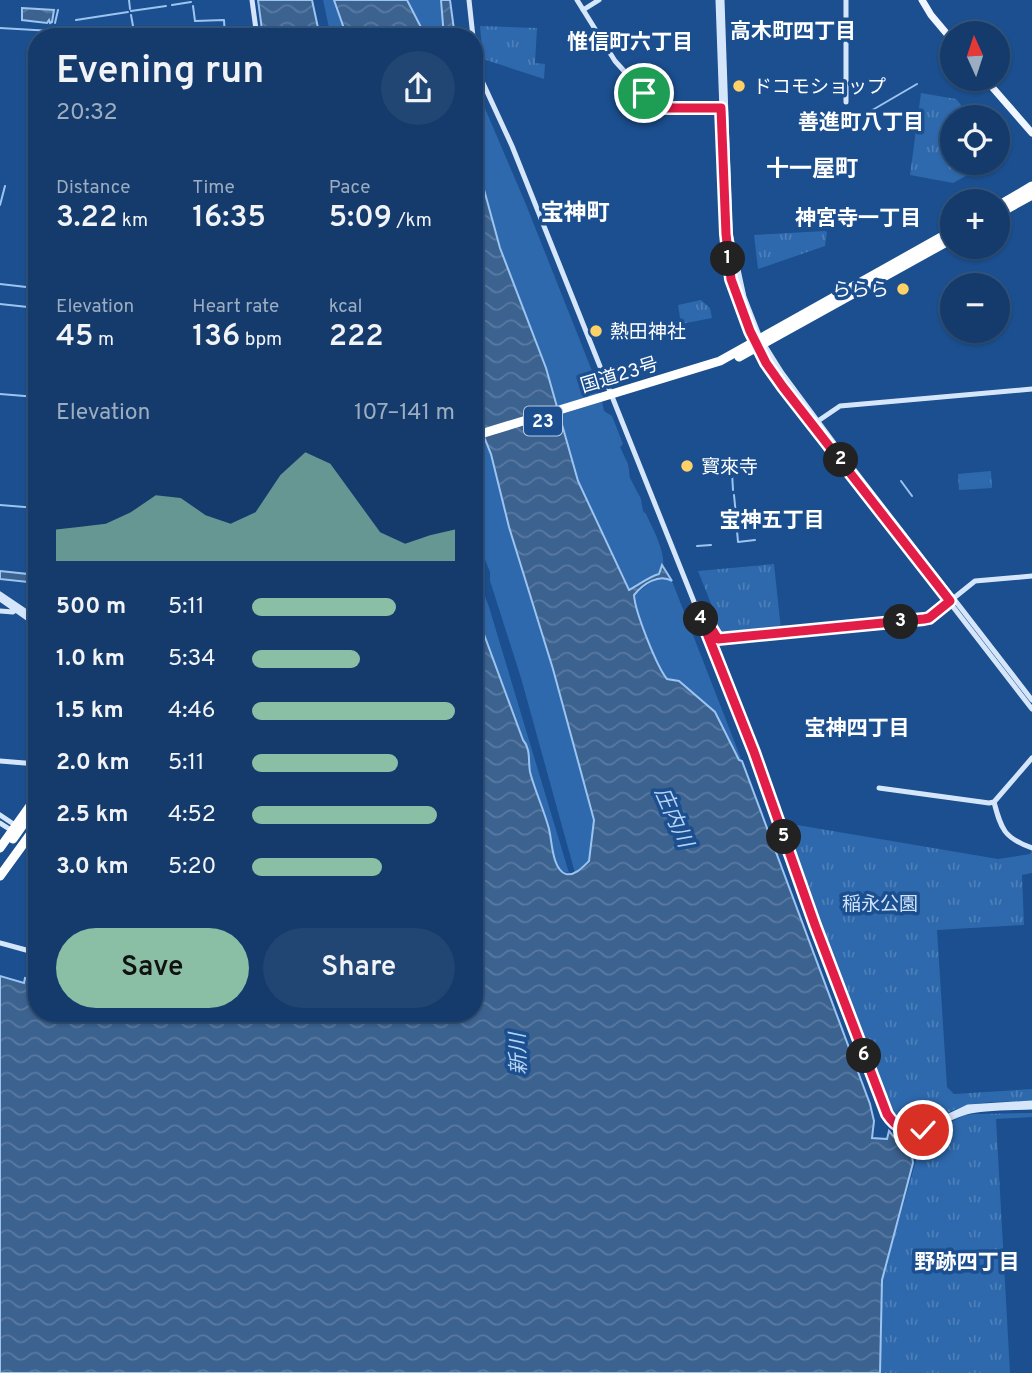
<!DOCTYPE html>
<meta charset="utf-8">
<style>
:root{--surface:#143b6b;--page:#214673;--text:#f1f3f6;--muted:#9dadc1;--line:#33557e;--accent:#8abfa5}
body{margin:0;font-family:Overpass,"Noto Sans JP",sans-serif;background:var(--page);color:var(--text);height:100vh;display:flex;flex-direction:column;font-size:26px;white-space:nowrap}
*{box-sizing:border-box;margin:0}
p{font-size:23px;color:var(--muted)}
.icon{flex:none;width:38px;height:38px;fill:none;stroke:currentColor;stroke-width:2;stroke-linecap:round;stroke-linejoin:round}
.map{position:relative;flex:1;overflow:hidden}
.drawer{position:absolute;left:28px;top:28px;width:455px;height:994px;display:flex;flex-direction:column;background:var(--surface);border-radius:28px;box-shadow:0 2px 5px #0004,0 0 0 2px var(--line)}
.drawer>*{flex:none}
.needle{width:46px;rotate:357deg}
.tools{position:absolute;left:940px;top:21px;display:grid;gap:14px}
.tools a{display:grid;place-items:center;width:70px;height:70px;border-radius:50%;background:var(--surface);box-shadow:0 2px 5px #0004,0 0 0 2px var(--line);font-size:35px}
.pin{position:absolute;display:grid;place-items:center;width:60px;height:60px;color:#fff;margin:-30px;border:4px solid #fff;border-radius:50%;box-shadow:0 2px 7px #0007}
.km{position:absolute;width:35px;height:35px;margin:-18px;border-radius:50%;background:#222;color:#fff;font-size:19px;line-height:35px;text-align:center}
.round{display:grid;place-items:center;flex:none;width:74px;height:74px;border-radius:37px;background:var(--page)}
.overview{display:flex;align-items:center;justify-content:space-between;height:119px;padding:0 28px}
h1{font-size:38px;font-weight:600;line-height:52px}
.stats{display:grid;grid-template-columns:repeat(3,1fr);gap:10px;height:119px;padding:7px 28px}
.stats div{display:grid;align-content:center}
.stats b{font-size:30px;font-weight:600}
.stats small{font-size:19px;font-weight:400}
.stats p{font-size:19px}
.chart{height:196px;padding:14px 28px}
.chart p{display:flex;justify-content:space-between}
.chart svg{width:100%;height:126px;margin-top:7px;fill:var(--accent);opacity:.7}
.primary-button{display:flex;gap:14px;margin-top:auto;padding:14px 28px}
.primary-button a{flex:1;height:80px;border-radius:42px;background:var(--accent);color:#111;font-size:28px;font-weight:600;line-height:80px;text-align:center}
.primary-button a+a{background:var(--page);color:var(--text)}
ul{padding:0 28px;list-style:none;font-size:23px}
li{display:grid;grid-template-columns:112px 84px 1fr;align-items:center;height:52px}
li i{height:18px;border-radius:9px;background:var(--accent)}
.map>svg:first-child{display:block}
</style>
<div class="map">
<svg width="1032" height="1373" viewBox="0 0 1032 1373">
<defs>
<pattern id="park-tufts" width="24" height="20" patternUnits="userSpaceOnUse" patternTransform="scale(1.75)"><rect width="24" height="20" fill="#2e69ad"/><path d="M3 7l-1-3M5 7V3M7 7l1-3M15 17l-1-3M17 17v-4M19 17l1-3" fill="none" stroke="#4d80b9"/></pattern>
<pattern id="water-waves" width="16" height="10" patternUnits="userSpaceOnUse" patternTransform="scale(1.75)"><rect width="16" height="10" fill="#3c6290"/><path d="M0 5q4-4 8 0t8 0" fill="none" stroke="#597aa1"/></pattern>
</defs>
<rect width="100%" height="100%" fill="#1b4f8f"/>
<path fill="#2e69ad" d="M323,0H334L347,37H331Z
M407,0H441L444,37H426Z
M474,92L478,94L484,106L525,202L600,391L604,411L612,416L623,444L620,447L628,464L630,478L641,499L643,511L646,514C652,527 671,561 660,573C653,581 638,585 630,590L578,481L546,368L500,248L474,153Z
M474,412L491,454L509,527L553,669L594,820L589,861L575,873L521,678L490,581V572L474,533Z
M474,567L489,607L569,873L559,870L551,849L550,831L529,768V758L482,629L474,616Z
M657,578H668L672,581L742,761L739,760L715,712L679,681L667,679C657,667 635,613 634,595Z"/>
<path fill="url(#park-tufts)" d="M480,26L537,28L535,63L545,64L544,79L483,59Z
M921,93L956,99L971,117H952V163H989L953,183L910,175Z
M825,231L827,232L825,246L758,269L754,235Z
M701,300L710,308L712,318L681,324L678,305Z
M991,471L992,488L959,490L958,474Z
M774,564L781,630L719,636L714,623L718,621L698,571Z
M797,825L998,859L1030,854L1032,851V873L1022,875L1024,925L937,930L947,1087L954,1094L1032,1089V1101C1006,1102 946,1098 935,1128L938,1131L949,1130V1123L965,1115L975,1114L1032,1113V1117L996,1119L1010,1373H880L882,1280L924,1132L921,1128C905,1128 896,1124 888,1109L785,830L797,828Z"/>
<path fill="url(#water-waves)" stroke="#9cc4f0" stroke-width="2" d="M258,0H312L320,37H263Z
M334,0H407L426,37H347Z
M441,0H450L455,37H444Z
M22,8L54,10L52,22L50,23L49,20L47,23L22,20Z
M474,153L500,248L546,368L578,481L629,590C639,585 648,577 659,574L662,565L672,581C659,573 643,584 634,595C635,612 657,667 667,679L679,681L715,712L739,760L742,761L870,1104L874,1121L872,1138L887,1139L889,1131L894,1137L906,1140L911,1148L913,1163L882,1280L880,1373H0V976L24,983L25,978L37,981V1013H474V616L482,629L523,740C531,749 528,761 530,772C535,791 544,810 549,829C552,840 552,870 566,874C575,876 583,867 589,861L594,820L553,669L509,527L491,454L474,412Z
M0,571L37,575V583L0,579Z"/>
<g fill="none" stroke-linecap="round" stroke-linejoin="round">
<path stroke="#9cc4f0" stroke-width="2" d="M129,0L130,9
M172,5L191,2
M193,6L195,21L224,20L225,37
M131,11L166,6
M131,15L135,37
M76,20L128,12
M55,23L58,10
M0,28L52,31
M857,119L917,84
M34,196L37,194
M0,205L5,186
M36,232V285
M0,284L35,288
M0,304L37,308
M0,394L37,397
M732,473L733,490
M901,481L912,496
M734,495L736,515
M0,505L37,508
M736,519L738,542L755,540
M697,546L711,545"/>
<path stroke="#d6e6fa" stroke-width="5" d="M252,0L257,37
M469,0L473,37
M577,0L615,61L644,93L665,108H721
M718,0L727,251C734,302 754,345 783,387L1032,709
M722,0L730,233L744,297L760,338L782,373L845,458L1032,700
M583,10L599,0
M474,48L477,70L512,146L754,752L815,925L887,1114C909,1148 938,1120 966,1112C986,1107 1011,1108 1032,1107
M846,102V0
M818,421L840,406L1032,389
M0,594L37,619
M0,599L37,625
M699,610L718,639L924,619L929,618L975,581L1032,576
M0,611L13,612L16,609
M0,761L37,764
M879,788L989,803L994,802L1032,758
M994,802C1001,829 1004,838 1032,848
M0,815L18,827
M0,823L14,832
M25,840L37,848
M0,943L37,953
M949,1116L968,1107L1032,1103"/>
<path stroke="#f0f6ff" stroke-width="7" d="M922,0L931,15L952,40
M985,79L1032,133"/>
<path stroke="#fff" stroke-width="9" d="M998,206L1032,186
M998,214L1032,195
M739,357L952,239
M474,436L720,361L952,231
M0,848L37,796
M0,876L37,825"/>
<path stroke="#fff" stroke-width="9" d="M13,839L37,805"/>
</g>
<g fill="none" stroke-linecap="round" stroke-linejoin="round">
<g stroke="#fff" stroke-width="14">
<path id="route" d="M644,93L665,108H721L726,234L731,279L750,331L766,363L783,387L950,601L929,618L924,619L718,639L702,613L697,608L754,752L815,925L887,1114C896,1128 906,1131 923,1130"/>
</g>
<use href="#route" stroke="#e11d48" stroke-width="9"/>
</g>
<g fill="#ffd166" stroke="#1b4f8f" stroke-width="2.5">
<circle cx="739" cy="86" r="7"/>
<circle cx="903" cy="289" r="7"/>
<circle cx="596" cy="331" r="7"/>
<circle cx="687" cy="466" r="7"/>
</g>
<g text-anchor="middle" stroke-width="7" stroke-linejoin="round" paint-order="stroke">
<rect fill="#1b4f8f" stroke="#bbcadd" stroke-width="2" x="524" y="406.5" width="38" height="29" rx="5"/>
<g font-size="18" font-weight="bold" fill="#fff">
<text x="543" y="427">23</text>
</g>
<g font-size="19" fill="#fff" stroke="#1b4f8f" text-anchor="start">
<text x="753" y="93">ドコモショップ</text>
<text x="889" y="296" text-anchor="end">ららら</text>
<text x="610" y="338">熱田神社</text>
<text x="701" y="473">寳來寺</text>
</g>
<g font-size="19" fill="#fff" stroke="#1b4f8f">
<text transform="translate(619 374) rotate(-17)" y="7">国道23号</text>
</g>
<g font-size="19" fill="#cfe3fa" stroke="#1b4f8f">
<text x="880" y="910">稲永公園</text>
</g>
<g font-size="21" font-weight="bold" fill="#fff" stroke="#1b4f8f">
<text x="793" y="38">高木町四丁目</text>
<text x="630" y="49">惟信町六丁目</text>
<text x="861" y="129">善進町八丁目</text>
<text x="858" y="225">神宮寺一丁目</text>
<text x="772" y="527">宝神五丁目</text>
<text x="857" y="735">宝神四丁目</text>
<text x="967" y="1269">野跡四丁目</text>
</g>
<g font-size="21" font-style="italic" fill="#b5d3f5" stroke="#1b4f8f">
<text transform="translate(674 817) rotate(66)" y="7">庄内川</text>
<text transform="translate(518 1054) rotate(-92)" y="7">新川</text>
</g>
<g font-size="23" font-weight="bold" fill="#fff" stroke="#1b4f8f">
<text x="812" y="176">十一屋町</text>
<text x="575" y="220">宝神町</text>
</g>
</g>
</svg>
<div class="tools">
<a><svg class="needle" viewBox="-14 -14 28 28"><path d="M0-13l5 13h-10z" fill="#e53935"/><path d="M0 13l5-13h-10z" fill="#9dadc1"/></svg></a>
<a><svg class="icon" aria-label="locate" viewBox="0 0 24 24"><circle cx="12" cy="12" r="6"/><path d="M12 2v4M12 18v4M2 12h4M18 12h4"/></svg></a>
<a>+</a>
<a>−</a>
</div>
<div class="pin" style="left:644px;top:93px;background:#1e9e55"><svg class="icon" aria-label="arrive" viewBox="0 0 24 24"><path d="M6 21V4h12l-3 4 3 4H6"/></svg></div>
<div class="pin" style="left:923px;top:1130px;background:#d93025"><svg class="icon" aria-label="check" viewBox="0 0 24 24"><path d="M5 12l5 5 9-10"/></svg></div>
<b class="km" style="left:728px;top:259px">1</b>
<b class="km" style="left:841px;top:460px">2</b>
<b class="km" style="left:901px;top:622px">3</b>
<b class="km" style="left:701px;top:619px">4</b>
<b class="km" style="left:784px;top:837px">5</b>
<b class="km" style="left:864px;top:1056px">6</b>
<section class="drawer">
<div class="overview"><div><h1>Evening run</h1><p>20:32</p></div><a class="round"><svg class="icon" aria-label="share" viewBox="0 0 24 24"><path d="M12 15V3M7 8l5-5 5 5M5 13v7h14v-7"/></svg></a></div>
<div class="stats">
<div><p>Distance</p><b>3.22<small> km</small></b></div>
<div><p>Time</p><b>16:35</b></div>
<div><p>Pace</p><b>5:09<small> /km</small></b></div>
</div>
<div class="stats">
<div><p>Elevation</p><b>45<small> m</small></b></div>
<div><p>Heart rate</p><b>136<small> bpm</small></b></div>
<div><p>kcal</p><b>222</b></div>
</div>
<div class="chart"><p><span>Elevation</span>107–141 m</p>
<svg viewBox="0 0 160 44" preserveAspectRatio="none"><path d="M0 44V33L10 32L20 31L30 27L40 21L50 22L60 28L70 31L80 27L90 14L100 6L110 10L120 22L130 34L140 38L150 35L160 33V44z"/></svg>
</div>
<ul>
<li><b>500 m</b>5:11<i style="width:71%"></i></li>
<li><b>1.0 km</b>5:34<i style="width:53%"></i></li>
<li><b>1.5 km</b>4:46<i style="width:100%"></i></li>
<li><b>2.0 km</b>5:11<i style="width:72%"></i></li>
<li><b>2.5 km</b>4:52<i style="width:91%"></i></li>
<li><b>3.0 km</b>5:20<i style="width:64%"></i></li>
</ul>
<div class="primary-button"><a>Save</a><a>Share</a></div>
</section>
</div>
